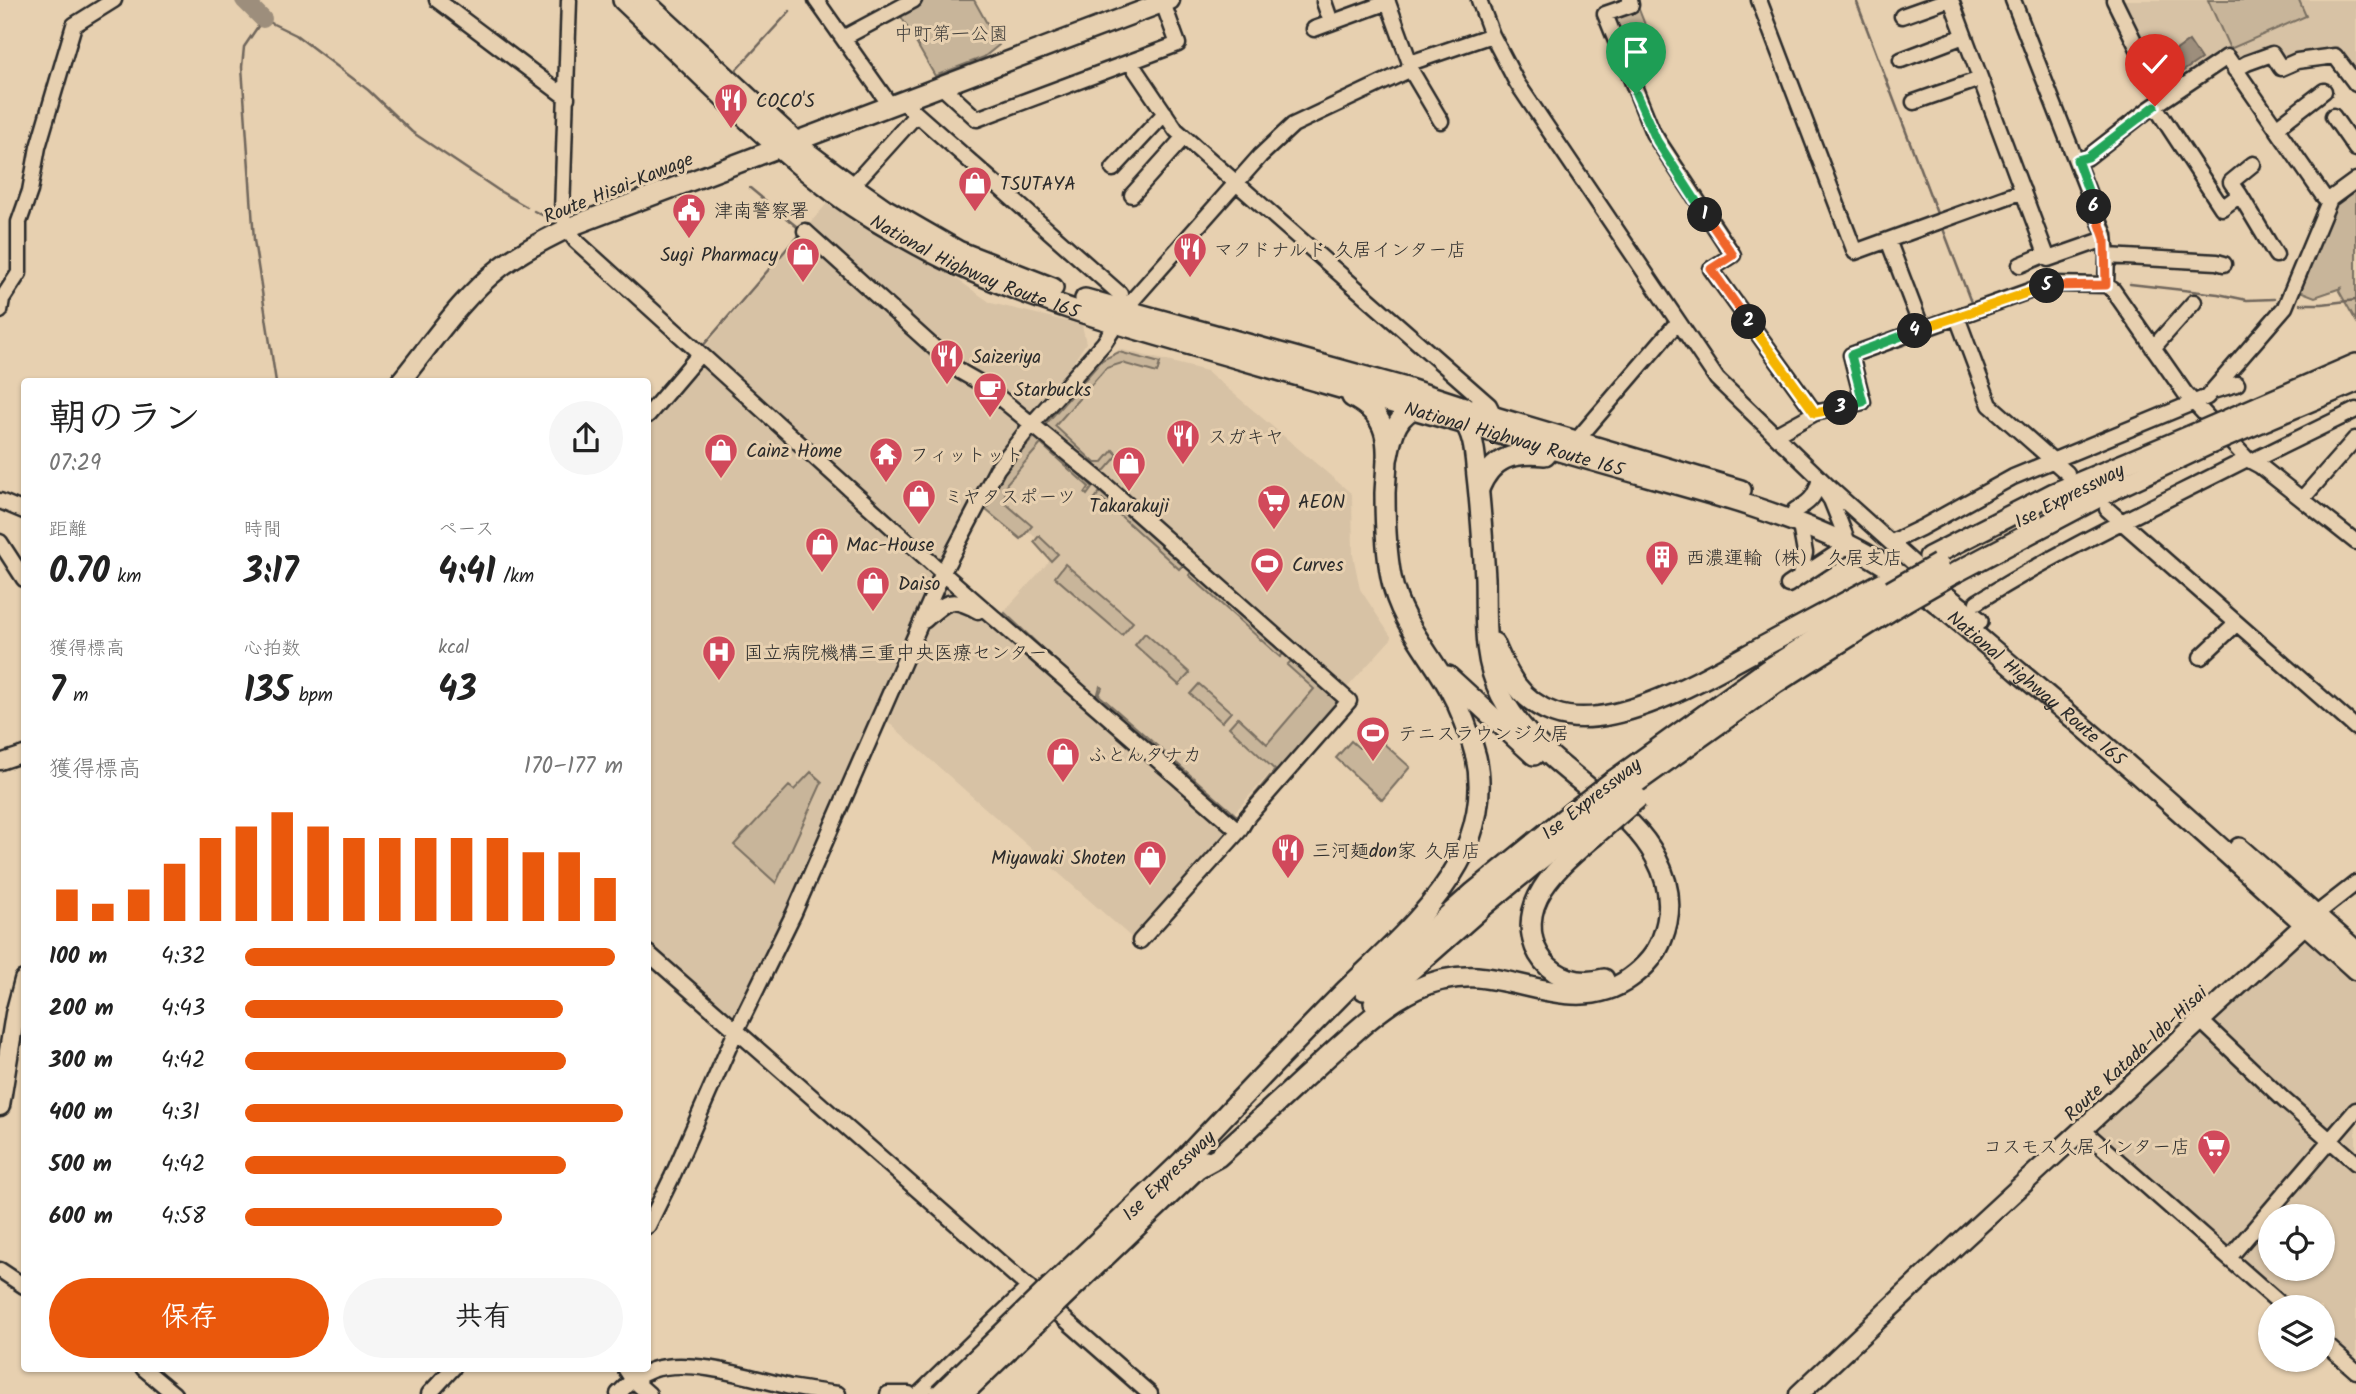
<!DOCTYPE html>
<html lang="ja">
<meta charset="utf-8">
<style>
:root{--surface:#fff;--page:#f6f6f6;--text:#222;--muted:#767676;--accent:#ea580c}
body{margin:0;font-family:Kalam,"Klee One",sans-serif;background:var(--page);color:var(--text);height:100vh;display:flex;flex-direction:column;font-size:26px;white-space:nowrap}
*{box-sizing:border-box;margin:0}
p{font-size:23px;color:var(--muted)}
.icon{flex:none;width:38px;height:38px;fill:none;stroke:currentColor;stroke-width:2;stroke-linecap:round;stroke-linejoin:round}
.map{position:relative;flex:1;overflow:hidden}
.panel{position:absolute;left:21px;top:378px;width:630px;height:994px;display:flex;flex-direction:column;background:var(--surface);border-radius:7px;box-shadow:0 2px 5px #0004}
.panel>*{flex:none}
.controls{position:absolute;left:2258px;top:1204px;display:grid;gap:14px}
.controls a{display:grid;place-items:center;width:77px;height:77px;border-radius:50%;background:var(--surface);box-shadow:0 2px 5px #0004;font-size:35px}
.pin{position:absolute;display:grid;place-items:center;width:60px;height:60px;color:#fff;margin:-72px -30px;border-radius:50% 50% 50% 0;rotate:-45deg;box-shadow:0 0 7px #0007}
.pin .icon{rotate:45deg}
.km{position:absolute;width:35px;height:35px;margin:-18px;border-radius:50%;background:#222;color:#fff;font-size:19px;line-height:35px;text-align:center}
.round{display:grid;place-items:center;flex:none;width:74px;height:74px;border-radius:37px;background:var(--page)}
.headline{display:flex;align-items:center;justify-content:space-between;height:119px;padding:0 28px}
h1{font-size:38px;font-weight:700;line-height:52px}
.figures{display:grid;grid-template-columns:repeat(3,1fr);gap:10px;height:119px;padding:7px 28px}
.figures div{display:grid;align-content:center}
.figures b{font-size:35px;font-weight:700}
.figures small{font-size:19px;font-weight:400}
.figures p{font-size:19px}
.chart{height:196px;padding:14px 28px}
.chart p{display:flex;justify-content:space-between}
.chart svg{width:100%;height:126px;margin-top:7px;stroke:var(--accent);stroke-width:6}
.action{display:flex;gap:14px;margin-top:auto;padding:14px 28px}
.action a{flex:1;height:80px;border-radius:42px;background:var(--accent);color:#fff;font-size:28px;font-weight:700;line-height:80px;text-align:center}
.action a+a{background:var(--page);color:var(--text)}
ul{padding:0 28px;list-style:none;font-size:23px}
li{display:grid;grid-template-columns:112px 84px 1fr;align-items:center;height:52px}
li i{height:18px;border-radius:9px;background:var(--accent)}
.map>svg:first-child{display:block}
</style>
<div class="map">
<svg width="2356" height="1394" viewBox="0 0 2356 1394">
<rect width="100%" height="100%" fill="#e7d0b0"/>
<filter id="ink" filterUnits="userSpaceOnUse"><feTurbulence type="fractalNoise" baseFrequency=".0143" numOctaves="2"/><feDisplacementMap in="SourceGraphic" scale="14" xChannelSelector="R" yChannelSelector="G"/><feConvolveMatrix kernelMatrix="1 2 1 2 8 2 1 2 1" color-interpolation-filters="sRGB"/></filter>
<g filter="url(#ink)">
<path fill="#d7c2a5" fill-rule="evenodd" d="M2119,0H2356V80L2335,52L2282,62L2272,50L2237,66L2227,51L2169,87L2142,50Z
M835,194L991,303L1082,325L1086,343L1032,424L997,469L736,1031L648,953V414Z
M1119,349L1207,371L1352,494L1353,555L1360,589L1392,638L1233,814L1002,614L1055,555L994,500L998,490Z
M947,587L1228,830L1186,880L1132,938L888,722Z
M2312,940L2356,980V1365L2322,1336V1307H2290L2095,1136L2096,1132L2299,942ZM2270,1216H2322V1269H2270Z"/>
<path fill="#c8b59a" stroke="#7a7062" stroke-width="2" d="M923,0H974L999,45L984,57L935,76L899,13Z
M2208,0H2299L2306,16L2230,49Z
M1638,7L1647,30L1619,41L1611,23L1615,16Z
M2356,185V321L2339,291L2341,288L2315,297L2297,290L2332,204Z
M1119,352L1160,363L1157,373L1122,363L1106,368L1055,426L1095,463H1102L1113,450L1118,455L1105,470L1097,472L1045,425L1102,360Z
M1036,435L1093,487L1087,495L1085,493L1089,487L1041,444L1007,483L1004,502L1032,526L1021,539L986,510L1001,475Z
M1100,492L1183,565L1179,569L1102,499L1096,504L1093,501Z
M1039,536L1058,554L1051,561L1034,542Z
M1065,564L1133,622L1122,635L1055,577Z
M1191,572L1283,654L1280,657L1189,575Z
M1005,613L1073,677L1072,680L1001,619Z
M1145,633L1190,673L1179,685L1135,645Z
M1291,661L1341,705L1237,826L1097,705L1101,701L1097,697L1100,686L1102,688L1099,695L1237,816L1275,770L1229,727L1238,717L1267,744L1314,689L1287,665Z
M1199,684L1231,712L1222,722L1190,694Z
M1373,734L1410,767L1382,800L1336,758L1351,741L1359,748Z
M811,772L822,782L776,883L734,845L789,786L794,790Z"/>
<path fill="#9d8e7b" stroke="#6f665b" stroke-width="2" d="M2189,41L2201,59L2173,78L2161,61Z"/>
<g fill="none" stroke-linecap="round" stroke-linejoin="round">
<path stroke="#6f665b" stroke-width="2.5" d="M1856,0L1938,216
M737,69L790,11
M534,211L552,220
M1942,226L1972,305
M2130,284L2218,294L2247,300L2274,299
M2300,304H2322L2356,300
M702,347L802,231L750,188
M276,382L254,240L242,67L244,47L263,19L296,35L368,90L412,132L501,192L527,207"/>
<path stroke="#9d8e7b" stroke-width="18" d="M244,0L263,19"/>
<g stroke="#2b2b2b" stroke-width="19">
<path id="minor" d="M437,0L567,98
M569,0L562,213L567,228L576,241L937,568L1239,831
M816,0L890,105
M1387,0L1410,63
M1479,0L1492,35L1517,83L1717,379L1831,489L1930,578
M1630,0L1631,5L1605,14L1653,133L1733,255L1711,269L1815,413
M1759,0L1855,252L2023,191
M1951,0L2048,259L2105,239
M2013,0L2105,235L2107,256L2106,285
M2114,0L2140,53L2170,95
M1324,2L1331,22
M1902,16L1947,0
M1314,29L1388,2
M843,38L914,0
M1901,60L1964,36
M1130,62L1176,130L1489,405L1495,417
M1409,67L1441,121
M2235,70L2247,63L2272,54L2281,68L2297,61L2335,56L2356,84
M941,86L977,119L1178,44L1163,3
M902,101L1120,294
M1914,102L1980,79
M2155,106L2222,208L2240,195L2231,182L2253,164
M2333,116L2356,149
M2276,128L2324,91
M2077,160L2088,157L2148,110L2227,57L2324,197L2330,199
M1113,169L1165,113
M852,186L916,115
M1132,195L1184,137
M2240,195L2276,255
M805,231L961,372L984,385L1102,482L1349,701L1248,816L1239,831L1140,941
M1888,240L1922,329
M2107,256L2217,262L2224,264
M2020,265L2046,254
M0,311L2,299L19,273V222L30,191L38,147L74,25L114,0
M1957,317L1990,405L2067,473
M2153,348L2194,302
M2213,391L2237,384
M648,415L699,355
M1775,435L1815,413L1863,402L1851,355L2040,287L2054,284L2106,285L2113,290L2185,393L2247,459L2260,466L2356,542
M1576,441L1677,323
M2252,461L2356,410
M1823,488L1831,500L1849,545
M2302,499L2355,439
M0,501L24,511
M2107,509L2356,728
M1795,510C1809,503 1815,497 1819,482
M0,542L24,579
M1892,542L1921,528L2013,477L2207,397L2285,307L2330,199L2356,180
M1800,576L1805,553L1800,525
M1788,585L1849,545
M1977,602C2063,548 2157,505 2247,459
M924,621C947,601 950,596 978,611
M2201,657L2236,624
M0,762L24,754
M2315,915L2356,883
M648,953L1150,1394
M2201,1021L2284,1100L2356,1163
M2083,1130L2284,1307
M648,1226L672,1177L736,1031L794,913L943,572L997,469L1032,424L1104,343L1130,303L1260,156L1293,125L1405,72L1408,69L1410,63L1492,35
M2229,1258L2356,1110
M0,1270L24,1286
M2322,1341L2356,1371
M143,1368L174,1394
M625,1368L632,1379L649,1394
M429,1394L453,1368
M618,1394C628,1383 638,1375 652,1370C688,1357 753,1378 790,1387C806,1390 822,1392 838,1394
M888,1394H909
M919,1394L1029,1287"/>
</g>
<g stroke="#2b2b2b" stroke-width="23">
<path id="major" d="M400,382C432,343 461,298 501,267C525,249 551,236 577,224L1170,0
M0,1106L15,1014L24,980
M1799,1394L1958,1244L2315,915"/>
</g>
<g stroke="#2b2b2b" stroke-width="24">
<g id="highway">
<path id="s1" d="M623,0C692,65 758,135 833,192C860,213 891,230 920,246C1015,298 1132,328 1236,358C1360,394 1484,430 1608,465C1689,488 1773,508 1849,545C1909,574 1970,631 2020,673C2135,769 2245,870 2356,970"/>
<path d="M643,0L808,153L848,183L885,209L958,251L1053,288"/>
<path d="M1085,299L1406,388L1495,417L1741,490"/>
<path d="M2259,406L2356,364"/>
<path d="M2268,419L2356,382"/>
<path d="M1388,456C1392,434 1397,413 1421,406"/>
<path d="M1479,489C1492,457 1513,452 1545,455"/>
<path d="M1929,557L2054,493L2199,432"/>
<path d="M1951,575L2114,489L2210,444"/>
<path d="M1930,584L1978,621"/>
<path d="M1494,643C1507,674 1520,701 1554,713C1614,735 1713,673 1766,645C1805,624 1844,603 1883,582"/>
<path d="M1448,676L1534,755"/>
<path d="M1614,780L1767,670L1885,595"/>
<path d="M1626,790L1776,683L1904,602"/>
<path d="M1593,837C1573,854 1550,873 1538,897C1515,944 1553,993 1604,979"/>
<path d="M2239,848L2356,951"/>
<path d="M1364,990L1474,892L1571,813"/>
<path d="M1374,1003L1485,905L1583,824"/>
<path d="M1185,1158C1238,1101 1292,1045 1346,990C1386,951 1431,913 1458,864C1476,833 1484,792 1476,757C1470,733 1461,710 1449,688C1428,651 1399,620 1391,577C1386,550 1385,520 1385,493C1387,451 1396,419 1352,397"/>
<path d="M1196,1169L1218,1157C1255,1124 1291,1090 1327,1057C1355,1032 1382,1005 1416,989C1436,980 1456,976 1477,977C1529,981 1583,1013 1630,978C1644,968 1656,955 1662,939C1673,911 1670,884 1656,858C1643,832 1621,814 1599,796C1563,767 1522,737 1501,695C1482,658 1486,618 1485,578C1483,544 1481,510 1477,476C1475,457 1475,432 1460,418"/>
<path d="M1048,1289L1194,1150"/>
<path d="M1060,1300L1206,1160"/>
</g>
</g>
<use href="#minor" stroke="#e7d0b0" stroke-width="14"/>
<use href="#major" stroke="#e7d0b0" stroke-width="18"/>
<use href="#highway" stroke="#e7d0b0" stroke-width="19"/>
<g stroke="#2b2b2b" stroke-width="24" stroke-linecap="butt">
<path id="highway-bridge" d="M2199,432L2259,406
M2210,444L2268,419
M1891,591L1938,564
M1904,602L1951,575
M1571,813L1614,780
M1583,824L1626,790
M1593,837L1638,798
M940,1394L1048,1289
M963,1394L1060,1300"/>
</g>
<use href="#highway-bridge" stroke="#e7d0b0" stroke-width="19"/>
</g>
</g>
<g fill="none" stroke-linecap="round" stroke-linejoin="round" filter="url(#ink)">
<g stroke="#fff" stroke-width="14">
<path id="split-1" d="M1636,94L1657,141L1705,215"/>
</g>
<g stroke="#fff" stroke-width="14">
<path id="split-2" d="M1705,215L1733,255L1711,269L1749,322"/>
</g>
<g stroke="#fff" stroke-width="14">
<path id="split-3" d="M1749,322L1815,413L1841,408"/>
</g>
<g stroke="#fff" stroke-width="14">
<path id="split-4" d="M1841,408L1863,402L1851,355L1915,331"/>
</g>
<g stroke="#fff" stroke-width="14">
<path id="split-5" d="M1915,331L2047,286"/>
</g>
<g stroke="#fff" stroke-width="14">
<path id="split-6" d="M2047,286L2106,285L2105,239L2094,207"/>
</g>
<g stroke="#fff" stroke-width="14">
<path id="split-7" d="M2094,207L2077,160L2088,157L2155,106"/>
</g>
<use href="#split-1" stroke="#22a559" stroke-width="9"/>
<use href="#split-2" stroke="#f0652b" stroke-width="9"/>
<use href="#split-3" stroke="#f5b400" stroke-width="9"/>
<use href="#split-4" stroke="#22a559" stroke-width="9"/>
<use href="#split-5" stroke="#f5b400" stroke-width="9"/>
<use href="#split-6" stroke="#f0652b" stroke-width="9"/>
<use href="#split-7" stroke="#22a559" stroke-width="9"/>
</g>
<defs>
<g id="restaurant-pin" transform="scale(1.75)"><path d="M0 17L-7.5 6A9.5 9.5 0 1 1 7.5 6Z" fill="#d1495b" stroke="#e7d0b0"/><path d="M-5-6h1v4h1v-4h1v4h1v-4h1v5L-1.5 .5V6h-2V.5L-5-1ZM5-6V6H3V1.5H1.5Q1.5-4 5-6Z" fill="#fff"/></g>
<g id="shop-pin" transform="scale(1.75)"><path d="M0 17L-7.5 6A9.5 9.5 0 1 1 7.5 6Z" fill="#d1495b" stroke="#e7d0b0"/><path d="M-5-2.5h2.3a2.7 3.5 0 0 1 5.4 0H5L5.5 6h-11ZM-1.5-2.5h3a1.5 2.3 0 0 0-3 0Z" fill="#fff"/></g>
<g id="civic-pin" transform="scale(1.75)"><path d="M0 17L-7.5 6A9.5 9.5 0 1 1 7.5 6Z" fill="#d1495b" stroke="#e7d0b0"/><path d="M-.6-6.5H3V-4.5H.6V-3L4-1V1h2V6H-6V1h2V-1L-.6-3ZM-1.2 2.5V6h2.4V2.5Z" fill="#fff"/></g>
<g id="cafe-pin" transform="scale(1.75)"><path d="M0 17L-7.5 6A9.5 9.5 0 1 1 7.5 6Z" fill="#d1495b" stroke="#e7d0b0"/><path d="M-5.5-4.5H6V0H3Q3 3.5 0 3.5H-2.5Q-5.5 3.5-5.5 0ZM3-3.2v2h1.7v-2ZM-6 4.5H4V6H-6Z" fill="#fff"/></g>
<g id="temple-pin" transform="scale(1.75)"><path d="M0 17L-7.5 6A9.5 9.5 0 1 1 7.5 6Z" fill="#d1495b" stroke="#e7d0b0"/><path d="M0-6L5-2H3V0L6.5 2.5H4V6H1.5V3h-3V6H-4V2.5H-6.5L-3 0V-2H-5Z" fill="#fff"/></g>
<g id="supermarket-pin" transform="scale(1.75)"><path d="M0 17L-7.5 6A9.5 9.5 0 1 1 7.5 6Z" fill="#d1495b" stroke="#e7d0b0"/><path d="M-6-5.5h2.5l.6 2H6L4.5 2H-2.5L-4.4-4H-6ZM-1.5 3.2a1.3 1.3 0 1 0 .1 0ZM3 3.2a1.3 1.3 0 1 0 .1 0Z" fill="#fff"/></g>
<g id="building-pin" transform="scale(1.75)"><path d="M0 17L-7.5 6A9.5 9.5 0 1 1 7.5 6Z" fill="#d1495b" stroke="#e7d0b0"/><path d="M-4-6H4V6H1V3H-1V6H-4ZM-2.5-4.3h1.7v1.8h-1.7ZM.8-4.3h1.7v1.8H.8ZM-2.5-1h1.7V.8h-1.7ZM.8-1h1.7V.8H.8Z" fill="#fff"/></g>
<g id="stadium-pin" transform="scale(1.75)"><path d="M0 17L-7.5 6A9.5 9.5 0 1 1 7.5 6Z" fill="#d1495b" stroke="#e7d0b0"/><path d="M0-5a6.5 5 0 1 0 0 10a6.5 5 0 1 0 0-10ZM-3.5-1.8h7v3.6h-7Z" fill="#fff"/></g>
<g id="hospital-pin" transform="scale(1.75)"><path d="M0 17L-7.5 6A9.5 9.5 0 1 1 7.5 6Z" fill="#d1495b" stroke="#e7d0b0"/><path d="M-5-5h3v3.5h4V-5h3V5h-3V1.5h-4V5h-3Z" fill="#fff"/></g>
</defs>
<g fill-rule="evenodd">
<use href="#restaurant-pin" x="731" y="100"/>
<use href="#shop-pin" x="975" y="183"/>
<use href="#civic-pin" x="689" y="210"/>
<use href="#restaurant-pin" x="1190" y="249"/>
<use href="#shop-pin" x="803" y="254"/>
<use href="#restaurant-pin" x="947" y="356"/>
<use href="#cafe-pin" x="990" y="389"/>
<use href="#restaurant-pin" x="1183" y="436"/>
<use href="#shop-pin" x="721" y="450"/>
<use href="#temple-pin" x="886" y="454"/>
<use href="#shop-pin" x="1129" y="463"/>
<use href="#shop-pin" x="919" y="496"/>
<use href="#supermarket-pin" x="1274" y="501"/>
<use href="#shop-pin" x="822" y="544"/>
<use href="#building-pin" x="1662" y="557"/>
<use href="#stadium-pin" x="1267" y="564"/>
<use href="#shop-pin" x="873" y="583"/>
<use href="#hospital-pin" x="719" y="652"/>
<use href="#stadium-pin" x="1373" y="733"/>
<use href="#shop-pin" x="1063" y="754"/>
<use href="#restaurant-pin" x="1288" y="850"/>
<use href="#shop-pin" x="1150" y="857"/>
<use href="#supermarket-pin" x="2214" y="1146"/>
</g>
<g text-anchor="middle" stroke-width="6" stroke-linejoin="round" paint-order="stroke">
<g font-size="19" fill="#43403c" stroke="#e7d0b0">
<text x="951" y="40">中町第一公園</text>
</g>
<g font-size="19" fill="#2b2b2b" stroke="#e7d0b0" text-anchor="start">
<text x="756" y="107">COCO'S</text>
<text x="1000" y="190">TSUTAYA</text>
<text x="714" y="217">津南警察署</text>
<text x="1214" y="256">マクドナルド 久居インター店</text>
<text x="778" y="261" text-anchor="end">Sugi Pharmacy</text>
<text x="972" y="363">Saizeriya</text>
<text x="1014" y="396">Starbucks</text>
<text x="1208" y="443">スガキヤ</text>
<text x="746" y="457">Cainz Home</text>
<text x="910" y="461">フィットット</text>
<text x="944" y="503">ミヤタスポーツ</text>
<text x="1298" y="508">AEON</text>
<text x="1129" y="512" text-anchor="middle">Takarakuji</text>
<text x="846" y="551">Mac-House</text>
<text x="1686" y="564">西濃運輸（株） 久居支店</text>
<text x="1292" y="571">Curves</text>
<text x="898" y="590">Daiso</text>
<text x="744" y="659">国立病院機構三重中央医療センター</text>
<text x="1398" y="740">テニスラウンジ久居</text>
<text x="1088" y="761">ふとんタナカ</text>
<text x="1312" y="857">三河麺don家 久居店</text>
<text x="1126" y="864" text-anchor="end">Miyawaki Shoten</text>
<text x="2190" y="1153" text-anchor="end">コスモス久居インター店</text>
</g>
<g font-size="19" fill="#2b2b2b" stroke="#e7d0b0">
<text transform="translate(618 187) rotate(-22)" y="7">Route Hisai-Kawage</text>
<text dy="7" stroke="none"><textPath href="#s1" startOffset="446">National Highway Route 165</textPath></text>
<text dy="7" stroke="none"><textPath href="#s1" startOffset="1013">National Highway Route 165</textPath></text>
<text transform="translate(2069 495) rotate(-27)" y="7">Ise Expressway</text>
<text dy="7" stroke="none"><textPath href="#s1" startOffset="1601">National Highway Route 165</textPath></text>
<text transform="translate(1591 798) rotate(-38)" y="7">Ise Expressway</text>
<text transform="translate(2135 1053) rotate(-43)" y="7">Route Katada-Ido-Hisai</text>
<text transform="translate(1168 1175) rotate(-44)" y="7">Ise Expressway</text>
</g>
</g>
</svg>
<div class="controls">
<a><svg class="icon" aria-label="locate" viewBox="0 0 24 24"><circle cx="12" cy="12" r="6"/><path d="M12 2v4M12 18v4M2 12h4M18 12h4"/></svg></a>
<a><svg class="icon" aria-label="layers" viewBox="0 0 24 24"><path d="M12 4l9 5-9 5-9-5zM3 14l9 5 9-5"/></svg></a>
</div>
<div class="pin" style="left:1636px;top:94px;background:#1e9e55"><svg class="icon" aria-label="arrive" viewBox="0 0 24 24"><path d="M6 21V4h12l-3 4 3 4H6"/></svg></div>
<div class="pin" style="left:2155px;top:106px;background:#d93025"><svg class="icon" aria-label="check" viewBox="0 0 24 24"><path d="M5 12l5 5 9-10"/></svg></div>
<b class="km" style="left:1705px;top:215px">1</b>
<b class="km" style="left:1749px;top:322px">2</b>
<b class="km" style="left:1841px;top:408px">3</b>
<b class="km" style="left:1915px;top:331px">4</b>
<b class="km" style="left:2047px;top:286px">5</b>
<b class="km" style="left:2094px;top:207px">6</b>
<section class="panel">
<div class="headline"><div><h1>朝のラン</h1><p>07:29</p></div><a class="round"><svg class="icon" aria-label="share" viewBox="0 0 24 24"><path d="M12 15V3M7 8l5-5 5 5M5 13v7h14v-7"/></svg></a></div>
<div class="figures">
<div><p>距離</p><b>0.70<small> km</small></b></div>
<div><p>時間</p><b>3:17</b></div>
<div><p>ペース</p><b>4:41<small> /km</small></b></div>
</div>
<div class="figures">
<div><p>獲得標高</p><b>7<small> m</small></b></div>
<div><p>心拍数</p><b>135<small> bpm</small></b></div>
<div><p>kcal</p><b>43</b></div>
</div>
<div class="chart"><p><span>獲得標高</span>170–177 m</p>
<svg viewBox="0 0 160 44" preserveAspectRatio="none"><path d="M5 44V33M15 44V38M25 44V33M35 44V24M45 44V15M55 44V11M65 44V6M75 44V11M85 44V15M95 44V15M105 44V15M115 44V15M125 44V15M135 44V20M145 44V20M155 44V29"/></svg>
</div>
<ul>
<li><b>100 m</b>4:32<i style="width:98%"></i></li>
<li><b>200 m</b>4:43<i style="width:84%"></i></li>
<li><b>300 m</b>4:42<i style="width:85%"></i></li>
<li><b>400 m</b>4:31<i style="width:100%"></i></li>
<li><b>500 m</b>4:42<i style="width:85%"></i></li>
<li><b>600 m</b>4:58<i style="width:68%"></i></li>
</ul>
<div class="action"><a>保存</a><a>共有</a></div>
</section>
</div>
